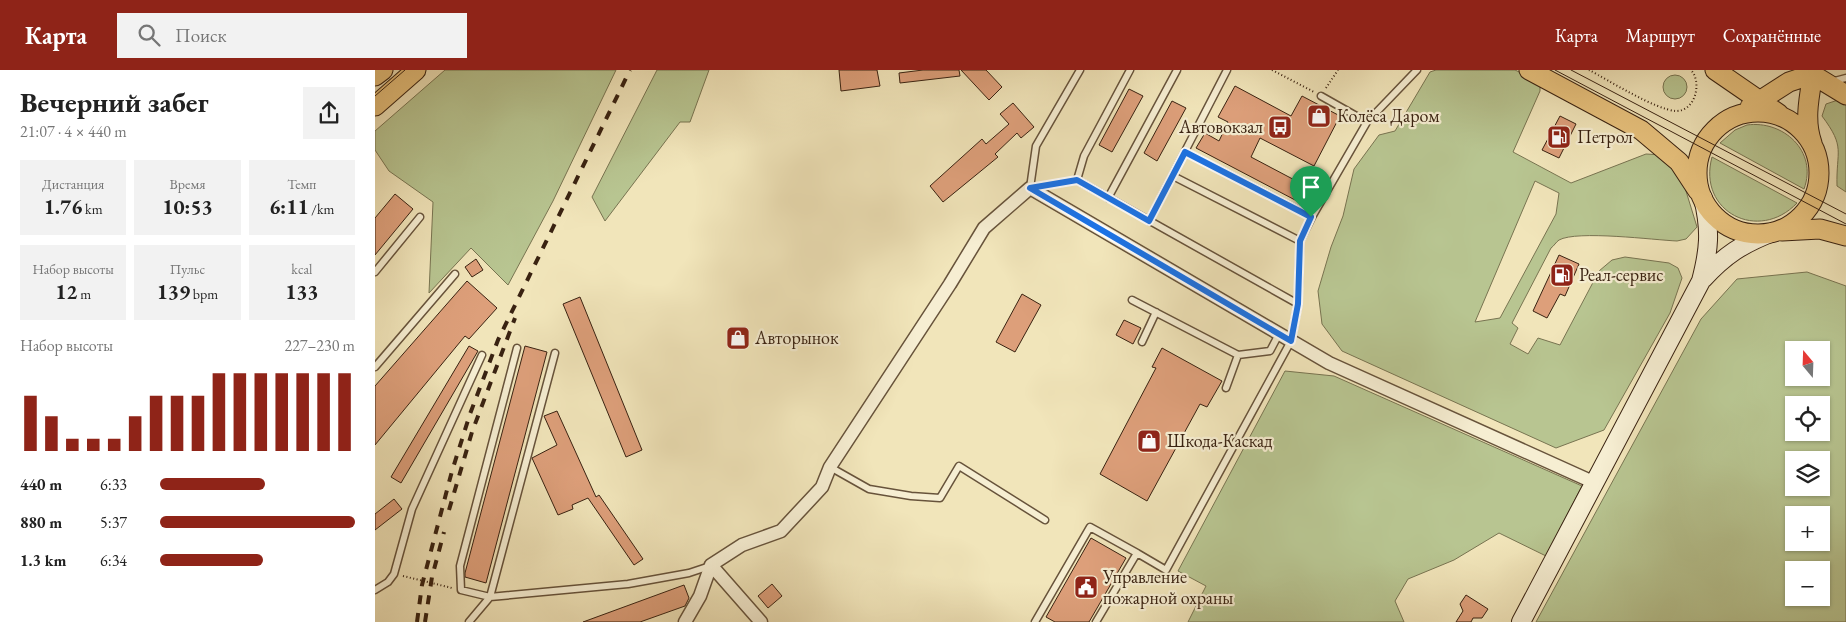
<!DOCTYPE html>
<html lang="ru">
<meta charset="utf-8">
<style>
:root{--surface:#fff;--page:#f2f2f2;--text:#222;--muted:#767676;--accent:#8f2418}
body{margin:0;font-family:"EB Garamond",serif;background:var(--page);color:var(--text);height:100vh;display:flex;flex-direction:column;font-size:19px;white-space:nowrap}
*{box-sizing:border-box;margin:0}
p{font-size:16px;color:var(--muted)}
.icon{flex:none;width:28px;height:28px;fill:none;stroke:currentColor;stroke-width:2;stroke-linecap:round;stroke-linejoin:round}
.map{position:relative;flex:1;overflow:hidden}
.details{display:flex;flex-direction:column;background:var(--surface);width:375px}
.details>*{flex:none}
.needle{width:32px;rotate:341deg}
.tools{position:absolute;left:1410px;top:271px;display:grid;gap:10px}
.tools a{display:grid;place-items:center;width:45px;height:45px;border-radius:0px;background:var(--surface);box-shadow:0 1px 4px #0004;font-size:25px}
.pin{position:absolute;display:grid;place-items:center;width:42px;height:42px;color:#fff;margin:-51px -21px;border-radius:50% 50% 50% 0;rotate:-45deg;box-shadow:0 0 5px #0007}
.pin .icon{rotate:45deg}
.round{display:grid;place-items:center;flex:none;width:52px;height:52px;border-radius:0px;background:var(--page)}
.head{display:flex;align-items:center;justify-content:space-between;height:85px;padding:0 20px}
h1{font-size:28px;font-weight:700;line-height:38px}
.metrics{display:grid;grid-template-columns:repeat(3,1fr);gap:8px;height:85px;padding:5px 20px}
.metrics div{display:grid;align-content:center;border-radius:0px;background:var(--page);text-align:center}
.metrics b{font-size:21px;font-weight:700}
.metrics small{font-size:14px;font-weight:400}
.metrics p{font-size:14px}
.chart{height:140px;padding:10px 20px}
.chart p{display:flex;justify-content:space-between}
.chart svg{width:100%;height:90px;margin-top:5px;stroke:var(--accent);stroke-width:6}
ul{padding:0 20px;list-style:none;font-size:16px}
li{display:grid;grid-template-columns:80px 60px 1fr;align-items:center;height:38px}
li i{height:12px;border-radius:6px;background:var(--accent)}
header{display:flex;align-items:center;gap:30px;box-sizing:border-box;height:70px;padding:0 25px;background:var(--accent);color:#fff}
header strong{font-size:24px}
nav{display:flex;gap:28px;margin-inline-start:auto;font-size:18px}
.search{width:350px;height:45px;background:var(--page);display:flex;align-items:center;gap:12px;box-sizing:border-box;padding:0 18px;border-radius:0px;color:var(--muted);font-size:19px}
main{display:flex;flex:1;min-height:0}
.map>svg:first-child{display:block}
</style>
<header>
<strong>Карта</strong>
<div class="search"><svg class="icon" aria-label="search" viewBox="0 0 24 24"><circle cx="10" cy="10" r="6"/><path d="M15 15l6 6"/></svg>Поиск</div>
<nav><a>Карта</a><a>Маршрут</a><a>Сохранённые</a></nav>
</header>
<main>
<section class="details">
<div class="head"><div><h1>Вечерний забег</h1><p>21:07 · 4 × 440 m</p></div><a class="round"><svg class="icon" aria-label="share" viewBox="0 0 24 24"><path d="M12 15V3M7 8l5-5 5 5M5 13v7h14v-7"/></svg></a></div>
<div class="metrics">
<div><p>Дистанция</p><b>1.76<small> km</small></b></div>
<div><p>Время</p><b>10:53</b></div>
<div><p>Темп</p><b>6:11<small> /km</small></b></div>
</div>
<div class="metrics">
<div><p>Набор высоты</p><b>12<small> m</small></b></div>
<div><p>Пульс</p><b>139<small> bpm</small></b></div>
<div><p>kcal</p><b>133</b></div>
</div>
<div class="chart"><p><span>Набор высоты</span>227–230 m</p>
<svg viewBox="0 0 160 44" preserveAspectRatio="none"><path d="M5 44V17M15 44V27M25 44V38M35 44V38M45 44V38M55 44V27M65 44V17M75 44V17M85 44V17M95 44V6M105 44V6M115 44V6M125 44V6M135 44V6M145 44V6M155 44V6"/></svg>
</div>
<ul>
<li><b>440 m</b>6:33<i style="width:54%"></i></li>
<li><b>880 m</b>5:37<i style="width:100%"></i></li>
<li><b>1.3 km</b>6:34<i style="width:53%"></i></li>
</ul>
</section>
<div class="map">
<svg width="1471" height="552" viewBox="0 0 1471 552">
<rect width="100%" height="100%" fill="#f1e5ba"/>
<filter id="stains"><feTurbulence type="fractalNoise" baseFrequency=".004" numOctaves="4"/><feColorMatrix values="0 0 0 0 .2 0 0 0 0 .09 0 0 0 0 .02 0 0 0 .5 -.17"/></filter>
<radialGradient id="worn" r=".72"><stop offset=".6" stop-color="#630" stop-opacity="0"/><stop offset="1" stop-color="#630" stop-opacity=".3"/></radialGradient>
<path fill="#b8c591" stroke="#787451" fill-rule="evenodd" d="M70,0H241L178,131L133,215L96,178L54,223L58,132L14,101L0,80V61Z
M282,0H334L315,52H305L230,151L217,127Z
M1061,0H1140L1165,12V21L1138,82L1196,113L1271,84L1289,85L1307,108L1322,157L1311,169L1302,171C1279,170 1202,160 1184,170C1181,172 1179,176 1176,178L1137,253L1143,258L1135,274L1153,284L1163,268L1185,275L1224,201L1237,190L1250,187L1294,193L1303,198L1307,208L1295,243L1229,360L1181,378L967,281L947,254L943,221L956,177L968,146L979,99L1004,65L1020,61L1055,2ZM1160,111L1184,123L1181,144L1125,248L1100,252Z
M1288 17a12 12 0 1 1 24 0a12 12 0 1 1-24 0Z
M1463,30L1471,34V122L1462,116C1461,80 1471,78 1447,46L1451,34Z
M1372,55C1408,50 1443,81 1429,119L1345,73L1360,60Z
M1337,87L1422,133C1384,173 1322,142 1337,87Z
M1432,202L1471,216V552H1161L1326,249L1362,209ZM1419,280H1446V308H1419ZM1419,335H1446V362H1419ZM1419,390H1446V418H1419ZM1419,445H1446V472H1419ZM1419,500H1446V528H1419Z
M910,301L959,306L1207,416L1171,486L1124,463L1079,490L1033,509L1020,531L1029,552H813L831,516L803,501Z"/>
<path fill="#dd9f7a" stroke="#392211" d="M464,0H502L505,16L466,21Z
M548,0H584L585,6L525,13L524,3Z
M586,0H611L627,17L614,30Z
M860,16L916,46L927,26L965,46L939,96L885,68L876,87L929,115L922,131L821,78L830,63L844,71L853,52L843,47Z
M754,19L768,26L737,82L724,75Z
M797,31L811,38L782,91L769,83Z
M638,33L659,57L646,68L642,63L620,84L623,87L568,132L555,116L607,69L611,74L634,54L625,44Z
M1185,46L1201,54L1184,88L1167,80Z
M20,124L38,139L0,185V148Z
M1184,185L1204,194L1190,226L1185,224L1172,248L1158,241Z
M101,189L108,200L97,207L90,197Z
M92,211L122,238L94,269L90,266L0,375V316Z
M647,224L666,235L640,282L621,272Z
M205,227L267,380L251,387L188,234Z
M749,250L766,258L758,274L741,265Z
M94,276L103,281L26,413L16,407Z
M150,276L172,282L111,513L90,507V503Z
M787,278L847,311L832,337L825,334L772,431L725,404L781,298L777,297Z
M182,341L221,427L224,425L268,489L259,495L213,428L197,435L198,439L183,445L157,388L182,375L169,346Z
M19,429L27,439L0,460V444Z
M716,468L751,488L714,552H680L671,547Z
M397,514L407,526L393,538L383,526Z
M309,515L314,528L310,536L265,552H208Z
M1091,525L1113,539L1107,548H1098L1096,552H1081L1088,541L1085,534Z"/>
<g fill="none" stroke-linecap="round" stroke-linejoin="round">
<g stroke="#67533b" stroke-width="9">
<path id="lane" d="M755,0L709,86L702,110L923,234
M1456,12L1471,8
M946,26L992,52
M810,82L937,147
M798,106L925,171
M655,118L661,76L705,0
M733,128L802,0
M774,151L852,0
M0,202L45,147
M757,230L863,285L895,281L904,264
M767,272L781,242
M142,278L85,496L86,520L115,527L253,514L314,503L335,496
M0,297L80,204
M851,318L863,285
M455,397L494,419L536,426L565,428L584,396L670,450
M0,520L13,512L19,504L37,439L107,285
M94,552L115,527L180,283
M660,552L715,457L762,483
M721,552L762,483L791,500L916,271L923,234L925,171L937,147L992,52L1042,0"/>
</g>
<g stroke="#67533b" stroke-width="15">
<path id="street" d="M336,495L386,552
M310,552L325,526L336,495L367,475L406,461L447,417L455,397L575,214L609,158L655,118L954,293L1218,412"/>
</g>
<g stroke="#392211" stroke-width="20">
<path id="secondary" d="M1328,209C1350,185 1367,174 1398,162
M1146,552L1326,211C1334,180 1336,161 1328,128"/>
</g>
<g stroke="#392211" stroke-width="21">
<path id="primary" d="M1154,0L1266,60L1304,92L1323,121
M1340,0L1404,44
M1430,0L1471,25
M0,6L8,0
M0,36L41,0
M1375,37L1414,12L1438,4
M1322 103a61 61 0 1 1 122 0a61 61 0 1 1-122 0Z
M1437,73C1429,50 1434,28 1438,4
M1407,161L1445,159L1471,166"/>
</g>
<path stroke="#392211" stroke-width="2" stroke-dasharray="1 2.5" stroke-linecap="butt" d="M897,0L939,22
M1214,0C1233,10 1281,40 1301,41C1321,41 1327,12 1316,0
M951,18L963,0
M675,115L692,112
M28,506L77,518"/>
<use href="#lane" stroke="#f6eed2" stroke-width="6"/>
<use href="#street" stroke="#f6eed2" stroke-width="12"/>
<use href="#secondary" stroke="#f6eed2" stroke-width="18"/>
<use href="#primary" stroke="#e8c27d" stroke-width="19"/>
<path stroke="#392211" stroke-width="1" d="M1180,0L1471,154
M1196,0L1471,144
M0,26L30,0"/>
<path stroke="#392211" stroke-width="4" stroke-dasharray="9 9" stroke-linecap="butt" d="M74,440L97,362L140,248
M42,552L47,515L77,401L95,344L123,270L255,0
M50,552L57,507L69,462"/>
</g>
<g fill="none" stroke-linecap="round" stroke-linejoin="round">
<g stroke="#fff" stroke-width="10">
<path id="route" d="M810,82L936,147L925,171L923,234L916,271L655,118L702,110L774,151Z"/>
</g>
<use href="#route" stroke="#1a73e8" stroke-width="6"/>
</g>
<defs>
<g id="shop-square" transform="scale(1.25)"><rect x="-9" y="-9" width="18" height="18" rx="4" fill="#8f2418" stroke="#f6eed2"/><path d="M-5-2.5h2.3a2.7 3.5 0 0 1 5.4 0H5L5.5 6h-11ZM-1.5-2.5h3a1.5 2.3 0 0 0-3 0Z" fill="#fff"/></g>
<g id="bus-square" transform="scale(1.25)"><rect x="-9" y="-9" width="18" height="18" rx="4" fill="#8f2418" stroke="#f6eed2"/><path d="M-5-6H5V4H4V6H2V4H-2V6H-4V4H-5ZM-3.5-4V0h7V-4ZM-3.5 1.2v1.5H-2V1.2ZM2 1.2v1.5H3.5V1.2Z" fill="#fff"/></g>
<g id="fuel-square" transform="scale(1.25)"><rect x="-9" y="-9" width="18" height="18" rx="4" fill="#8f2418" stroke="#f6eed2"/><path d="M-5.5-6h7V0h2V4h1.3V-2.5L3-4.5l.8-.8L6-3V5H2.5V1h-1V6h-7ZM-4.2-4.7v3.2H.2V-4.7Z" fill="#fff"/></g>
<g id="civic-square" transform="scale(1.25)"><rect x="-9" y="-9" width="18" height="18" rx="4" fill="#8f2418" stroke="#f6eed2"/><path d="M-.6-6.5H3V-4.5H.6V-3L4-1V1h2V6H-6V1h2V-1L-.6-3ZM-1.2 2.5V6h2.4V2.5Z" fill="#fff"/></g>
</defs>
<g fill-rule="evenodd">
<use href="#shop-square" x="944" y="46"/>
<use href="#bus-square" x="905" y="57"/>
<use href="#fuel-square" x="1184" y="67"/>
<use href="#fuel-square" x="1187" y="205"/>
<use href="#shop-square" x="363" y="268"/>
<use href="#shop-square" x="774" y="371"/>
<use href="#civic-square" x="711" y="517"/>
</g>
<g text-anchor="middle" stroke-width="4.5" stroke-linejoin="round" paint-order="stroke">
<g font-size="18" fill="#392211" stroke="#f6eed2" text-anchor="start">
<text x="962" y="52">Колёса Даром</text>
<text x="888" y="63" text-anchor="end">Автовокзал</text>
<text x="1202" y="73">Петрол</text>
<text x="1204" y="211">Реал-сервис</text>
<text x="380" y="274">Авторынок</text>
<text x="792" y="377">Шкода-Каскад</text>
<text x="728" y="513">Управление<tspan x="728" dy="21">пожарной охраны</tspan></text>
</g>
</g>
<rect width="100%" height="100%" filter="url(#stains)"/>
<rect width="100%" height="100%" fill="url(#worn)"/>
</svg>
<div class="tools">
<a><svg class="needle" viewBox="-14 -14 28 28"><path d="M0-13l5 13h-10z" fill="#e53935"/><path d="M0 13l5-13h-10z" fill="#767676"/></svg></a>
<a><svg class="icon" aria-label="locate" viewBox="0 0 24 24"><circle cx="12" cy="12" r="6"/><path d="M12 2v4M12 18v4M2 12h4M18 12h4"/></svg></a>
<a><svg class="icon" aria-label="layers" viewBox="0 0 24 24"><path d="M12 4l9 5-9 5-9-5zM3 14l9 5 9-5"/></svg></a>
<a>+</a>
<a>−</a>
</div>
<div class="pin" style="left:936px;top:147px;background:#1e9e55"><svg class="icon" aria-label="arrive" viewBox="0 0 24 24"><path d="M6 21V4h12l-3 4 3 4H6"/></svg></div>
</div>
</main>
